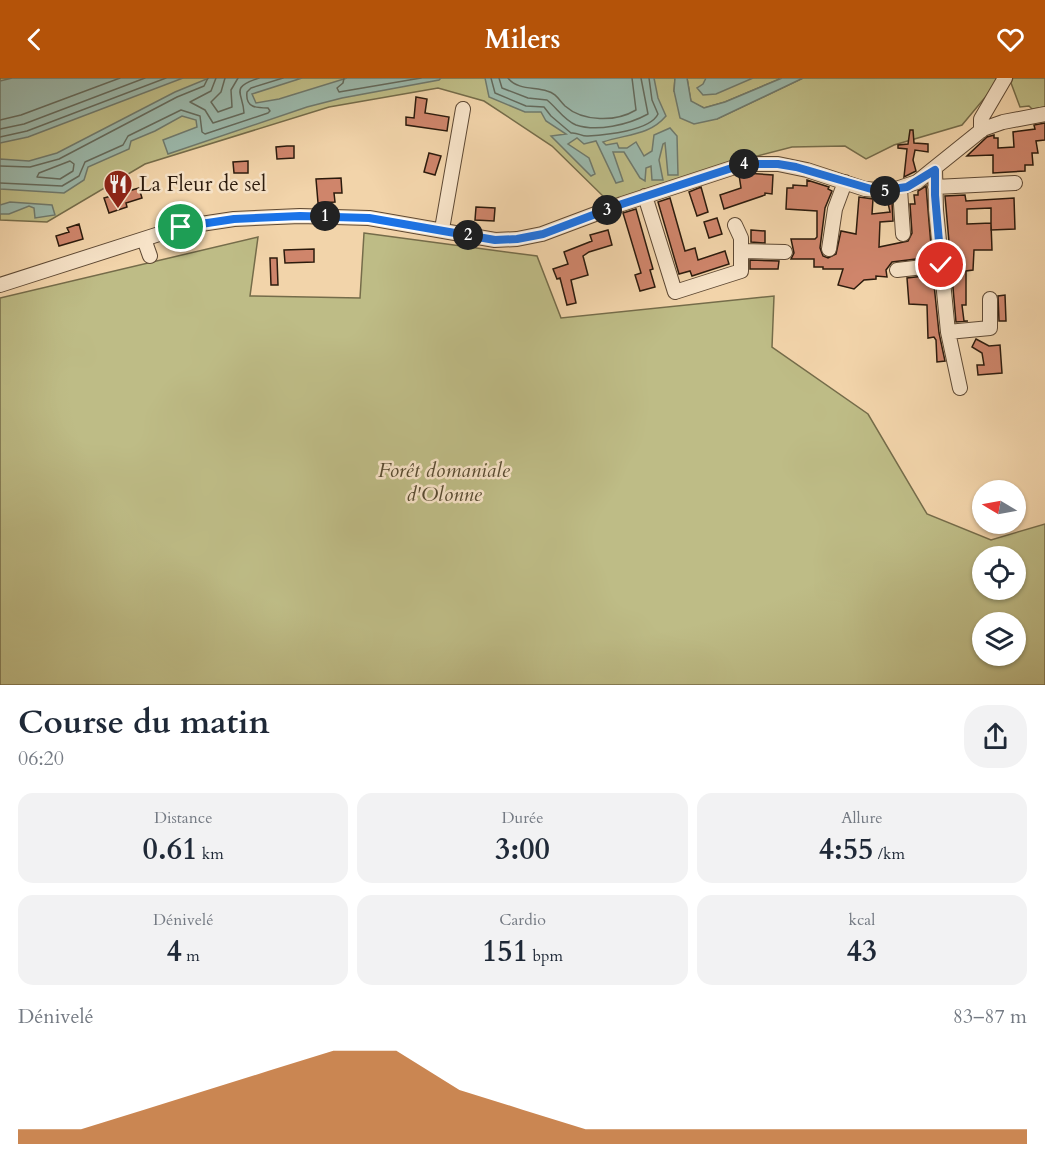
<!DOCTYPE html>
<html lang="fr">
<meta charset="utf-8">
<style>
:root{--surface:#fff;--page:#f2f2f3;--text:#1f2937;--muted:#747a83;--accent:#b45309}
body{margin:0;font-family:Cardo,serif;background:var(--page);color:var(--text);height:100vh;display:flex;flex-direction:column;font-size:22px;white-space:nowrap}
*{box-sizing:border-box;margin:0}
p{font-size:20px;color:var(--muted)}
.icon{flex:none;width:33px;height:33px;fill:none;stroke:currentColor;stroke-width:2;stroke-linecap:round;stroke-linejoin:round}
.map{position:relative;height:607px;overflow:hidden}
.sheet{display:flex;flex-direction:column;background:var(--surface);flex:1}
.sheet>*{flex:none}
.needle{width:39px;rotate:280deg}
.tools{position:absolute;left:972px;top:402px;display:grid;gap:12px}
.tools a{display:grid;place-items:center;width:54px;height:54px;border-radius:50%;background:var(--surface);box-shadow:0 2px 4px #0004;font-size:30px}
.pin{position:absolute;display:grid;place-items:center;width:51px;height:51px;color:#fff;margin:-26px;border:3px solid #fff;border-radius:50%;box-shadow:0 2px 6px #0007}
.km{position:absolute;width:30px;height:30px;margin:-15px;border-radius:50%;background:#222;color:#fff;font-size:16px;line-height:30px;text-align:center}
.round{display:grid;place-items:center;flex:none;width:63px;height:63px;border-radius:24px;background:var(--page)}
.summary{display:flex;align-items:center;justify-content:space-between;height:102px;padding:0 18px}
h1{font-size:33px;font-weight:600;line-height:45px}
.metrics{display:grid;grid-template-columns:repeat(3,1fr);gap:9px;height:102px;padding:6px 18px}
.metrics div{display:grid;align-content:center;border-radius:15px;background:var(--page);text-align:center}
.metrics b{font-size:30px;font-weight:600}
.metrics small{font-size:16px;font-weight:400}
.metrics p{font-size:16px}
.chart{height:168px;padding:12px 18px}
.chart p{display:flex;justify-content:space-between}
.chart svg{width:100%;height:108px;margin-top:6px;fill:var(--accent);opacity:.7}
header{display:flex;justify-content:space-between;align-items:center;height:78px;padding:0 18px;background:var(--accent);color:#fff;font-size:27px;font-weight:600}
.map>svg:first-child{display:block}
</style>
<header><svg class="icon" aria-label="back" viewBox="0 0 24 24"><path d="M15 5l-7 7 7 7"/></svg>Milers<svg class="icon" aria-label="heart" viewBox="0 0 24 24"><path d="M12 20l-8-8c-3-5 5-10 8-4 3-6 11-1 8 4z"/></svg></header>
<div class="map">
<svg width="1045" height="607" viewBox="0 0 1045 607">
<rect width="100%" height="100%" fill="#f2d4aa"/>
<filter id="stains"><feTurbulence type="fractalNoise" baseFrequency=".00333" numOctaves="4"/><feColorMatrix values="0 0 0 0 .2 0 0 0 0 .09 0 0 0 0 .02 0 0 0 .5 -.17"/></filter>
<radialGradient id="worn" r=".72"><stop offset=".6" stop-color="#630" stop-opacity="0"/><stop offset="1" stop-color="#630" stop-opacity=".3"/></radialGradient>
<path fill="#bebc86" stroke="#756c4a" stroke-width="1.5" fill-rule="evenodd" d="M0,0H675L674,13L717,41L803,0H996L998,4L962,47L894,67L866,81L845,68L792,69L730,85L609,124L552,68L484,23L438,10L329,29L145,86L47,144L0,142Z
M687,0H782L725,24L704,30L691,24Z
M1013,0H1045V29L1032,31L1029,28L1020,29L1011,5Z
M364,155L537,178L561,240L774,218L772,269L868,336L927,436L991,462L1045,446V607H0V220L258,159L250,218L360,220ZM982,478H1016V512H982ZM982,544H1016V578H982Z"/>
<path fill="#9bb8ab" stroke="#6f796c" stroke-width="1.5" d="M12,0H183L28,59L0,65V3Z
M209,0H302L252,16L256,25L279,21L347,0H441L439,2L342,20L307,29L168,76L163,62L197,49L196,42L182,38L155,53L131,63L129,71L88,89L84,102L64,115L0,111V81L29,83L57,75L175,14Z
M485,0H654L658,20L666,38C649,58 626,56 603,64L606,67L617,65L619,70H627L636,64L644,78L652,73L654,57L670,50L677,58L678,97H668L665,65L663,66L659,82L663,102H652L651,88L646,90L645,103L640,100L624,74H613L623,103L616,105L596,63L584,66L577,60L568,66L589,80L595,96L591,98L551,58L566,56L546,43L541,34H525L489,19Z
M675,0H687L691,23L704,30L725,24L782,0H803L717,41L694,46L680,40L674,13Z
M706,0H753L716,16L703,17L697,10L703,6Z
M10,124L52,127L55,137L35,140L34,130L29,128L9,136H0V127Z"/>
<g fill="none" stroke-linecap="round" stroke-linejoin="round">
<path stroke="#646a5c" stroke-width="1.5" d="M216,0L211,13L190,24L205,32L213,45L244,35C243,14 229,10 259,0
M225,0L221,14L211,24L218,34L232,29L231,12L238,0
M344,0L343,5L337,10L339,14L421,0
M491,0L495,15L526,28L544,29L551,38L571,55C578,54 582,59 588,58C605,57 650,53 658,36L652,22L649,0
M499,0L502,10L528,20L547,22C557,30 564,42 576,47C597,54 628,47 648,36L641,0
M508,0C517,12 535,9 547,13C556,15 559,22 565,28C583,44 616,44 636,32L632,0
M0,42L21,37L120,0
M0,51L24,46L145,0
M0,59L27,53L166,0
M70,83L74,86L73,93L60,101L37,99L39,95Z
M0,88L30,89L59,81L177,19L204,8L208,0
M0,105L62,108L79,98L85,84L123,67L128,58L181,32L200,38L202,54L205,56L268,35L270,33L268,30C257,30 245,30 247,14L251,10L283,0"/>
</g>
<path fill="#cf856b" stroke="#2c1b0d" stroke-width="1.5" d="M416,19L427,21L425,35L449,39L447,53L406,47V39L414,40Z
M1045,45V62L1036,63L1038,75H1032L1033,87H1025V93L993,95V77L967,78L987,59L994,57V60H998V70L1014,69L1013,54L1035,51L1034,47Z
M910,52H913L914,65L928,66V74L915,72L913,82L916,93L904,99L907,71L898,70V67L908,66Z
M287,68H294V80L277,81L276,69Z
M429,75L441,78L435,97L424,94Z
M248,83V95H234L233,84Z
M745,95L773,97L772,116L765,115V117L724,131L720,117L741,110L739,97Z
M341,100L342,115H334L335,124L318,125L316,101Z
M807,102L829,109L828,111L832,113L825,130L820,170L823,178L828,180L836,176L841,153L856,156L859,119L873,121L872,136L890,134L888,125L892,124L893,143L880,144L879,169L908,163L912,155L910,126H915L914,117H918V113L926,108L932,179L892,184L886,192L887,199L876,198V201L864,202L854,211L838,207L843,191H823V189H814V181H791L794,175L791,161H815L817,159V133L786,131L787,110H793V107L807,108Z
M701,109L708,134L697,138L689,114Z
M139,110L142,120L126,125L127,129L109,135L104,120Z
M965,117L966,123L1014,120L1015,151L991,152V130L967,131V146L991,145L992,172H974L973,192L966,193V227H962L964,243H968L956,244L945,118Z
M670,120L685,173L695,170L698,182L725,173L729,186L692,198L690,193L679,196L658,124Z
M476,129L495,130L494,143L475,142Z
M636,131L653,191L650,192L655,209L640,213L635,197L641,195L623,135Z
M717,140L722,156L709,160L704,144Z
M79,146L83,161L59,168L56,158L69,154L67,150Z
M608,152L612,167L589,174L583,178L588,197L571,202L576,225L567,227L560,200L557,201L553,191L568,186L564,174L592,163L590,157Z
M751,152L765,153V165L751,164Z
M314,171V184L285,185L284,172Z
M270,180H277L278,207H271Z
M750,182L779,183L778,191H750Z
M933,197L939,255L945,283L937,284L936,262L934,259L928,260L927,227L909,226L907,200Z
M1005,217L1006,243H999L998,218Z
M976,261L989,268L1000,267L1002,295L978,297L977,287H984L982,275L972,269Z"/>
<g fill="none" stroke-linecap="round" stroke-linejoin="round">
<g stroke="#5e4934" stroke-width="16">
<path id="minor" d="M981,53V41L1005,0
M935,91L936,132L948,254L960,310
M935,109L1015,105
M900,111L903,156
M645,118L675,214L741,193V160L735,147
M442,151L463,31
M144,161L150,178
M829,171L835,131L845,104
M742,173L785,174
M897,192L941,187
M0,207L181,149L234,141L300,138L369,140L495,162L517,161L542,156L622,126L744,86H778L807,92L865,111L890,113L917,104L983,51L1003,44L1045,36
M948,254L990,250V221"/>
</g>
<use href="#minor" stroke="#f7e3c8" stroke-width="14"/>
</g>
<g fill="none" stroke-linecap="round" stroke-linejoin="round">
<g stroke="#fff" stroke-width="12">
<path id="route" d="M181,149L234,141L300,138L369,140L495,162L517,161L543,156L622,126L744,86H778L796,89L878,113L907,109L935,92V117L941,187"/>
</g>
<use href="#route" stroke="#1a73e8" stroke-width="8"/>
</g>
<defs>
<g id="restaurant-pin" transform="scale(1.5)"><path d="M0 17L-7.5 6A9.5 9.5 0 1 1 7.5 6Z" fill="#8f2418" stroke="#f7e3c8"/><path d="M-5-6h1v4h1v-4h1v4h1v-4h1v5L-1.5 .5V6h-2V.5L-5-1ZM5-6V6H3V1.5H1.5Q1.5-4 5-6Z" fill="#fff"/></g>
</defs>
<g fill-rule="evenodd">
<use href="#restaurant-pin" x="118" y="106"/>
</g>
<g text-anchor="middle" stroke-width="5" stroke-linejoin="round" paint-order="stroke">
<g font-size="21" fill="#2c1b0d" stroke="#f7e3c8" text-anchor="start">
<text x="139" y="113">La Fleur de sel</text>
</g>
<g font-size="21" font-style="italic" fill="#584b31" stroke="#f7e3c8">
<text x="444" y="399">Forêt domaniale<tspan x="444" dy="24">d'Olonne</tspan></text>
</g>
</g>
<rect width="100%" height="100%" filter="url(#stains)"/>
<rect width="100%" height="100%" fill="url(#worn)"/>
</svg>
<div class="tools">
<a><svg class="needle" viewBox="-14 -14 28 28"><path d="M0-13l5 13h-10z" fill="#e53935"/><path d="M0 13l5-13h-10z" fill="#747a83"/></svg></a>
<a><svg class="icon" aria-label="locate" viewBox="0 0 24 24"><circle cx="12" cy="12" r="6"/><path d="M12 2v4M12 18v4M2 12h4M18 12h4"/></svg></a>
<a><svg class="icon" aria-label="layers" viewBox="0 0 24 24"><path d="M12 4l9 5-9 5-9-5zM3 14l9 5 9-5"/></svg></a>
</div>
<div class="pin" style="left:181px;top:149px;background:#1e9e55"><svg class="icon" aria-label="arrive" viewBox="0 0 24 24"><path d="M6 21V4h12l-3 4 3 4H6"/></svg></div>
<div class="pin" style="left:941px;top:187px;background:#d93025"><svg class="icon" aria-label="check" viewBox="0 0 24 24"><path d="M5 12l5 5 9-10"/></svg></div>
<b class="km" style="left:325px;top:138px">1</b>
<b class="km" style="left:468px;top:157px">2</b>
<b class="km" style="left:607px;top:132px">3</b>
<b class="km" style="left:744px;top:86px">4</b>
<b class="km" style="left:885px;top:113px">5</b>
</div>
<section class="sheet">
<div class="summary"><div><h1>Course du matin</h1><p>06:20</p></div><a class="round"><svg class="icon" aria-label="share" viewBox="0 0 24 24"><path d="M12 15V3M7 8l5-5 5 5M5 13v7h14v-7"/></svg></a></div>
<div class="metrics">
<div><p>Distance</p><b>0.61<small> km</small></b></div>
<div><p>Durée</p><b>3:00</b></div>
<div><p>Allure</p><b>4:55<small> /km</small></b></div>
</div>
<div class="metrics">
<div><p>Dénivelé</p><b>4<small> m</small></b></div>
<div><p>Cardio</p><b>151<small> bpm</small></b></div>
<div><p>kcal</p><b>43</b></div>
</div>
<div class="chart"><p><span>Dénivelé</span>83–87 m</p>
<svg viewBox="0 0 160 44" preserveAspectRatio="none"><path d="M0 44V38L10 38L20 30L30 22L40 14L50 6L60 6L70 22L80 30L90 38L100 38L110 38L120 38L130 38L140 38L150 38L160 38V44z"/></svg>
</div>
</section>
